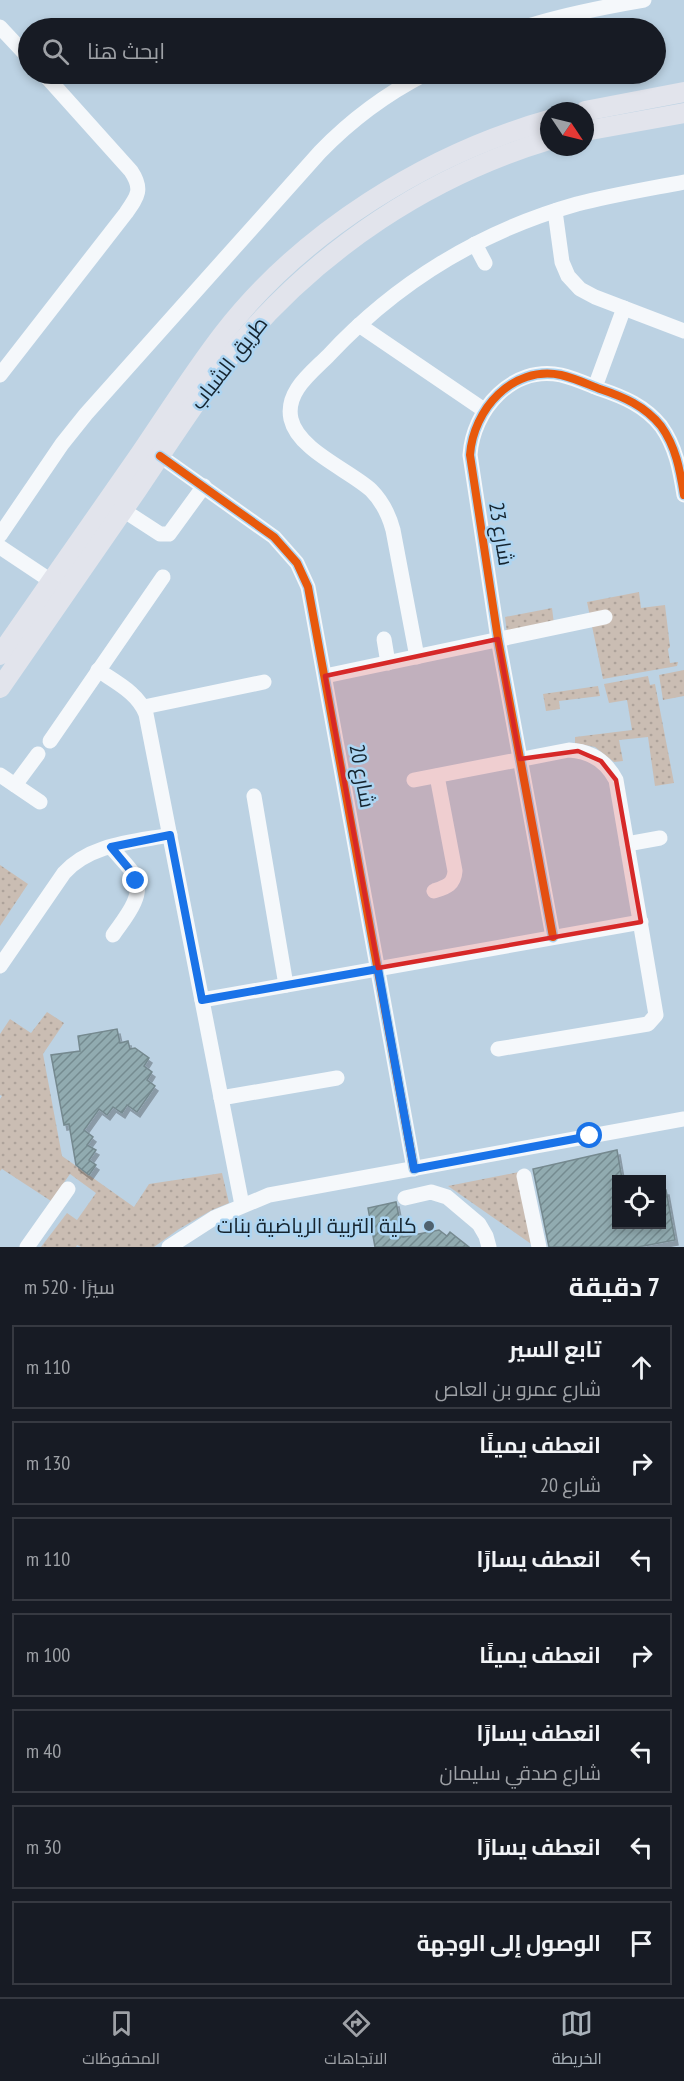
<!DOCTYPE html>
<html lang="ar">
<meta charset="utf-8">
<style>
:root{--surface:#171b24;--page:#20242c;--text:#f1f3f6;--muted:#9ea1a6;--line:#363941;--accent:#a8b1b9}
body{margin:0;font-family:"PT Sans Narrow",Cairo,sans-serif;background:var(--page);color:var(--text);direction:rtl}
.controls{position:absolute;right:18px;bottom:18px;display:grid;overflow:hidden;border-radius:0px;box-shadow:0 3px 9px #0003}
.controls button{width:54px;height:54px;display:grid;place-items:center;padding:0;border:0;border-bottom:2px solid var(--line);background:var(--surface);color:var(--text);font:30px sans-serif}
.compass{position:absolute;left:540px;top:102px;width:54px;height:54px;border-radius:50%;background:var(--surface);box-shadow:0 3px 9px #0003;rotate:125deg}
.stop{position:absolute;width:18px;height:18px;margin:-14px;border:4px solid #1a73e8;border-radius:50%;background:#fff}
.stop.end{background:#1a73e8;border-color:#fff;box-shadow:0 2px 6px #0008}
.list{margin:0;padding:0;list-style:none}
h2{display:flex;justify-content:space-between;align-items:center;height:78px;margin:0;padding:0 24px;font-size:26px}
h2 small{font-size:20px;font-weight:400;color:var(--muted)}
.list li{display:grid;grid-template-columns:39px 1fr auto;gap:18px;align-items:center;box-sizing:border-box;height:84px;margin:0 12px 12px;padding:0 12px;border:2px solid var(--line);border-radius:0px}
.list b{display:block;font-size:22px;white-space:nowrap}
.list p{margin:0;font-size:20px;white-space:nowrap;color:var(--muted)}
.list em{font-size:20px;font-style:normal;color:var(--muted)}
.icon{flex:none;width:33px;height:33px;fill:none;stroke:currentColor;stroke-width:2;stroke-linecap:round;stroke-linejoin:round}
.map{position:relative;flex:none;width:684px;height:1247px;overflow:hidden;direction:ltr}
.search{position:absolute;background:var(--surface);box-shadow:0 3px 9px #0003;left:18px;right:18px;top:18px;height:66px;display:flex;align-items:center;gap:15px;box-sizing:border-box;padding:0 21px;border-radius:33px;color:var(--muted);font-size:22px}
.sheet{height:750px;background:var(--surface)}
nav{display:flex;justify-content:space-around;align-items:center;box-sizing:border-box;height:84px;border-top:2px solid var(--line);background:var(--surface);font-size:16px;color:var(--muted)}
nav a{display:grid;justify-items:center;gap:3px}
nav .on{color:var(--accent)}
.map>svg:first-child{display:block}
.park{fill:url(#park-dots)}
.building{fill:url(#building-hatch);stroke:#75898f;stroke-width:1.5;filter:url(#shadow)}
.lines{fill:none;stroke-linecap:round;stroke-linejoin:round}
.minor{stroke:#f5f8fb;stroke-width:15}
.major{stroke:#e2e4ec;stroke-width:20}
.cycleway-casing{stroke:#add5f2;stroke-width:11}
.cycleway{stroke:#e8590c;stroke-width:8}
.route{stroke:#1a73e8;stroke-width:8}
.marked{fill:#d62828;fill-opacity:0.2;stroke:#d62828;stroke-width:4.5;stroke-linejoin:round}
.poi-dot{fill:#4f616e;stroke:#add5f2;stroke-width:2}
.labels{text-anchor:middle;stroke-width:5;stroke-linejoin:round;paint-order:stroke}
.street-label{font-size:21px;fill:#15242f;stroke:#add5f2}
.poi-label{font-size:21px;fill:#15242f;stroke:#add5f2;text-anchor:end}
</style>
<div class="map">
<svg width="684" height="1247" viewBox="0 0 684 1247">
<defs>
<pattern id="park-dots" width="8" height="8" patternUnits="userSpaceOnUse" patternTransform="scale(1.5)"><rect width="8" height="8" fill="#cabdb3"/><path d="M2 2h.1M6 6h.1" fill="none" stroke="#ada29a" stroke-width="1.8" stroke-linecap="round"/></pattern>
<pattern id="building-hatch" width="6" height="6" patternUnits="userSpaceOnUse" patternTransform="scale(1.5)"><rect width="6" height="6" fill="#91abb0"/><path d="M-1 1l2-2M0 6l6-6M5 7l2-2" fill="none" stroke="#758b90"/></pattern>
<filter id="shadow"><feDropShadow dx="3" dy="5" stdDeviation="0" flood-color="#0004"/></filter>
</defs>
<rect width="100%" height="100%" fill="#bcd2e3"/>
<g class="park">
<path d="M639,592L641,608L665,605L670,647L668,649L670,663L678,662L677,666L603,679L587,602Z"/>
<path d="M552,608L554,624L507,633L505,617Z"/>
<path d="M684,670V696L663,700L659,675Z"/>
<path d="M648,676L650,685L655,684L674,783L655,786L648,737L619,740L623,761L614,762L595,747L575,743V737L632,730L627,700L609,703L604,684Z"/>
<path d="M598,686L600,696L559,701L560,709L546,711L543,694Z"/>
<path d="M0,865L28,884L0,926Z"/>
<path d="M47,1012L64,1023L43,1054L62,1156L134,1207L149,1184L222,1173L229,1203L212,1210L179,1229L154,1247H81L77,1245L76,1247H41L67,1213L77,1220L96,1193L70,1174L51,1201L2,1169L0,1171V1099L2,1096L0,1095V1034L10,1019L31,1033Z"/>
<path d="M519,1172L534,1246L448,1186Z"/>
</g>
<g class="building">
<path d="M117,1029L120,1043L128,1041L130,1049L135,1048L149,1058L144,1066L152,1072L147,1080L155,1086L137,1112L127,1105L122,1113L113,1107L107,1115L99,1109L84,1130L93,1137L87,1145L96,1150L89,1160L96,1165L89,1175L76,1165L69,1124L64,1125L51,1055L80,1051L78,1036Z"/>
<path d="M617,1150L622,1179H616V1224H662V1190H666L675,1240L638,1247H549L533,1169Z"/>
<path d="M396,1202L403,1237L439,1230L447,1236L450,1232L469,1247H375L368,1208Z"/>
</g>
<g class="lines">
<g class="minor">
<path d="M0,27L28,57"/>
<path d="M522,28C562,15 603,7 644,0"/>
<path d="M555,211L562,262L568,276L580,289L595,297L684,331"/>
<path d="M475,244L485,263"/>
<path d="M359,325L484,410"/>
<path d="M0,375L126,213C138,196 143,189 131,171L44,74"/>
<path d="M595,387L624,308"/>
<path d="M160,456L274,537L297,563L308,587L414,1169"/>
<path d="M123,510L160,534H169L204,486"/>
<path d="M0,535L62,444L86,414L320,152C350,121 386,94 425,74"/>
<path d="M0,547L51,581"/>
<path d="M384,639L388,663"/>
<path d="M417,657L393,530C389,515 382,501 371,490C349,470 298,450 291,419C285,392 311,373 328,356C396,283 481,231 577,204C612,195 648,189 684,182"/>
<path d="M98,670C117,683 138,693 146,714L242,1205"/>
<path d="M325,676L605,617"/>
<path d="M144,707L264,682"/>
<path d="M50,741L163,577"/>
<path d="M0,775L40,802"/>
<path d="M414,780L569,750C590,751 606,761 616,780L656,1015L648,1024L498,1049"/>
<path d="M15,785L38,754"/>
<path d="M254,796L286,985"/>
<path d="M627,844L660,838"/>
<path d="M111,847C118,856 129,866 135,876C145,896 124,919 113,935"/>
<path d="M434,891C446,887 454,885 455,871L437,776"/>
<path d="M553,937L498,639L470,455C473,410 512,365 561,375C574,378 587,384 600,389C624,397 645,406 661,426C676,447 680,470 684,495"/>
<path d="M0,966L64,873C90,844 133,842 170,835"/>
<path d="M202,1000L641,922"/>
<path d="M221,1098L337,1078"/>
<path d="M524,1176L539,1247"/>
<path d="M405,1198L431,1192L447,1197L479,1224L486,1236L489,1247"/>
<path d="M27,1247L68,1189"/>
<path d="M169,1247L214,1218L269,1195L684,1119"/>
</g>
<g class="major">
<path d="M585,111L684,92"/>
<path d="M585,131L684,113"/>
<path d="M0,655C46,589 92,523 138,457C166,416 193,373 223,334C301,233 427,154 549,120"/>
<path d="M0,688C46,622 91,556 137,490C170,441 202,391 239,345C320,249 429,176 549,140"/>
</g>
<g class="cycleway-casing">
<g id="cycleway">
<path d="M160,456L274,537L297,563L308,587L414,1169"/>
<path d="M553,937L498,639L470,455C473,410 512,365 561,375C574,378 587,384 600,389C624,397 645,406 661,426C676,447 680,470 684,495"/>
</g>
</g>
<use href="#cycleway" class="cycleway"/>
</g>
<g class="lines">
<path class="route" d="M136,881L135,876L111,847L170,835L202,1000L378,969L414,1169L590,1136"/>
</g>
<path class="marked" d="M498,639L520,759L578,751L601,761L616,780L641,922L378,968L325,676Z"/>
<circle class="poi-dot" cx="429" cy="1226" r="6"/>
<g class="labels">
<g class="street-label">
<text transform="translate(229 363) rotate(-52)" y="7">طريق الشباب</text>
<text transform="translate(501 534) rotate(81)" y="7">شارع 23</text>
<text transform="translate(362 776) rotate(80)" y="7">شارع 20</text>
</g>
<g class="poi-label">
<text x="417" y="1233">كلية التربية الرياضية بنات</text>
</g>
</g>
</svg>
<div class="controls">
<button><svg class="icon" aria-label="locate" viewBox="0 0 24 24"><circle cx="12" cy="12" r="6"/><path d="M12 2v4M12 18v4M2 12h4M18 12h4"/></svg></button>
</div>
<svg class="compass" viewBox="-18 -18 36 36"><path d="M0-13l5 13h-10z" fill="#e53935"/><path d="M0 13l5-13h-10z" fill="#9ea1a6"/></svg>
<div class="stop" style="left:590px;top:1136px"></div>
<div class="stop end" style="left:136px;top:881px"></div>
<div class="search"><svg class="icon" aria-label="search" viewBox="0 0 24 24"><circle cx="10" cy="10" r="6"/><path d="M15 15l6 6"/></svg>ابحث هنا</div>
</div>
<section class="sheet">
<h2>7 دقيقة<small>سيرًا · 520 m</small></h2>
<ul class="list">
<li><svg class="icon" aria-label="ahead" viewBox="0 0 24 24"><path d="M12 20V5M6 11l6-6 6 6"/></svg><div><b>تابع السير</b><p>شارع عمرو بن العاص</p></div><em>110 m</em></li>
<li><svg class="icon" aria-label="right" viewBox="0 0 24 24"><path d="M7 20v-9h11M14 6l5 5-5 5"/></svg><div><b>انعطف يمينًا</b><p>شارع 20</p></div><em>130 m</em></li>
<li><svg class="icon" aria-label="left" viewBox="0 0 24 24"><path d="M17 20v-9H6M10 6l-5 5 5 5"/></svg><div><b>انعطف يسارًا</b></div><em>110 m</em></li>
<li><svg class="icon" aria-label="right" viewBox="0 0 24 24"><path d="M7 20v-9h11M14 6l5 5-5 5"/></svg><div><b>انعطف يمينًا</b></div><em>100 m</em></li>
<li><svg class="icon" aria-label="left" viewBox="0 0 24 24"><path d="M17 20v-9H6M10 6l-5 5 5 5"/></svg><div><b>انعطف يسارًا</b><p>شارع صدقي سليمان</p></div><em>40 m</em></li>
<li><svg class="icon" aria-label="left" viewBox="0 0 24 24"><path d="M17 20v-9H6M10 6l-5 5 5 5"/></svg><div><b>انعطف يسارًا</b></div><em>30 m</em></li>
<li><svg class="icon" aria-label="arrive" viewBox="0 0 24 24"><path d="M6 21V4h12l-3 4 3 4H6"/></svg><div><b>الوصول إلى الوجهة</b></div></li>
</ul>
</section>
<nav>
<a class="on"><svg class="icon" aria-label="map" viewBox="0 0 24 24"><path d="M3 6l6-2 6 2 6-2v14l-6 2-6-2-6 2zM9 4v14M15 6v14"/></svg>الخريطة</a>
<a><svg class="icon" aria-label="directions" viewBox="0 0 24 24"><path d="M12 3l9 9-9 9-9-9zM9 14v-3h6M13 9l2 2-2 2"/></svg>الاتجاهات</a>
<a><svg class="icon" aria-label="saved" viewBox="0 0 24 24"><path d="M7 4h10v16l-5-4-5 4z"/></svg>المحفوظات</a>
</nav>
